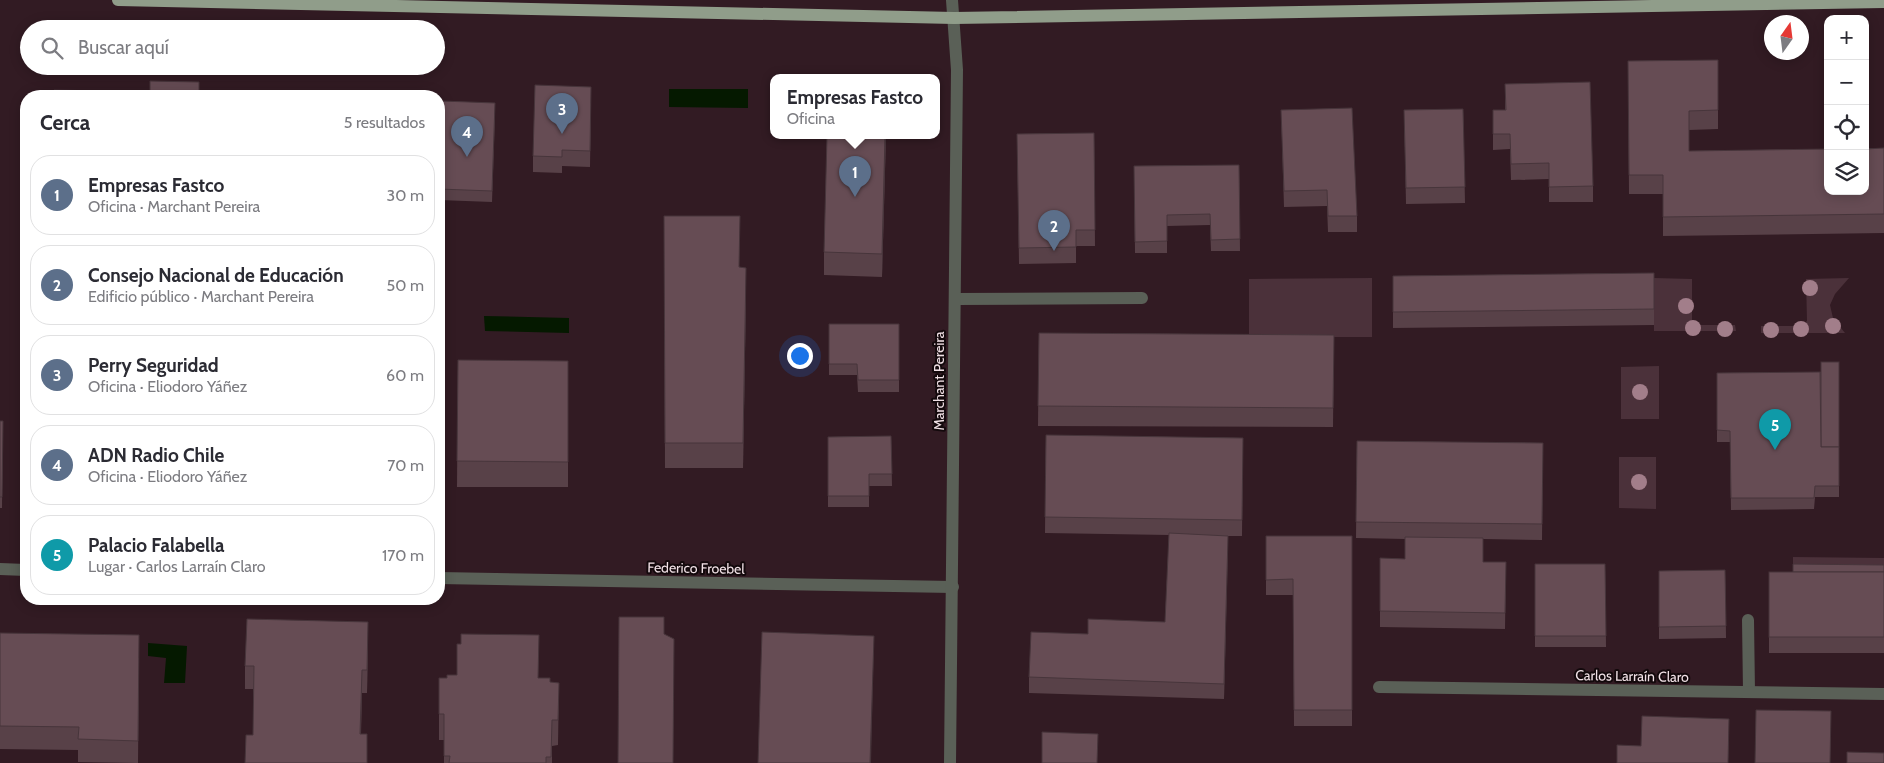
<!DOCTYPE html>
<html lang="es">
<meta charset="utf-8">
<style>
:root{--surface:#fff;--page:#f7f7f7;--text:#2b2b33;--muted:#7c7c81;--line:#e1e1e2;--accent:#db2777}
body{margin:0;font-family:Cabin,sans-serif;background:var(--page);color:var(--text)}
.controls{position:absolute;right:15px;top:15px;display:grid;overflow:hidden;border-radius:10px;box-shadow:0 2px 12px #0003}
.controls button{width:45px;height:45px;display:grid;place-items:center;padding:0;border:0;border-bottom:1px solid var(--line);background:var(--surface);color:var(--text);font:25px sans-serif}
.compass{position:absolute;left:1764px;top:15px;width:45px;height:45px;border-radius:50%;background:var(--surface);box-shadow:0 2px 12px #0003;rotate:14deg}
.you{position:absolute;left:799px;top:355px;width:18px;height:18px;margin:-12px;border:4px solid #fff;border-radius:50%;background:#1a73e8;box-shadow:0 0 0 8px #1a73e833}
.badge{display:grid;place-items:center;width:32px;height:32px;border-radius:50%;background:var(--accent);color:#fff;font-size:16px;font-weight:700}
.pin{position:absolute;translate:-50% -41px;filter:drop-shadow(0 1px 2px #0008)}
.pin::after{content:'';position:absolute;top:26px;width:18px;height:15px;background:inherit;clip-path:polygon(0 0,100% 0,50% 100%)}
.popup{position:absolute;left:770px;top:74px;width:170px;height:65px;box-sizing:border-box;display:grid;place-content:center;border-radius:10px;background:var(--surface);filter:drop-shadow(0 1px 4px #0005);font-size:16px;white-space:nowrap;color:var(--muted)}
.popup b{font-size:19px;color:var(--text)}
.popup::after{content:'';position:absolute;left:50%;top:100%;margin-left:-10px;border:10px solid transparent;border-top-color:var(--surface)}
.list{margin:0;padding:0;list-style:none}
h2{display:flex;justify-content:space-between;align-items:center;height:65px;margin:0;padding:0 20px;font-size:21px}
h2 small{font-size:16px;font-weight:400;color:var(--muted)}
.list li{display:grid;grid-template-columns:32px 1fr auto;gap:15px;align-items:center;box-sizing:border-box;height:80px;margin:0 10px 10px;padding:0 10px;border:1px solid var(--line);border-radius:20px}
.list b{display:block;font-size:19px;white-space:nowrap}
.list p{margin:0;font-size:16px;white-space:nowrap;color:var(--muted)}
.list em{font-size:16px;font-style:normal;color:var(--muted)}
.icon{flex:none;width:28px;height:28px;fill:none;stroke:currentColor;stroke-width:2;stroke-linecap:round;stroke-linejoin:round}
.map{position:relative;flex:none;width:1884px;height:763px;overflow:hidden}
.search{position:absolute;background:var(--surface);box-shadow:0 2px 12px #0003;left:20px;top:20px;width:425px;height:55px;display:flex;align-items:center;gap:12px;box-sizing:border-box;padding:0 18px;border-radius:28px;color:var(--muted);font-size:19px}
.panel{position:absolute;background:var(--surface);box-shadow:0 2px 12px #0003;left:20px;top:90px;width:425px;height:515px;border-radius:20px}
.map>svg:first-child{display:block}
.grass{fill:#4b313a}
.water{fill:#051900}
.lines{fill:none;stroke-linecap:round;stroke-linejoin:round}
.minor{stroke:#5a6057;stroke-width:12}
.major{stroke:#909d8a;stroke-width:12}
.tree{fill:#a27e8a}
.wall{fill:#584148}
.shaded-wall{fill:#47353b}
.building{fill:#664c54;stroke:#47353b}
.labels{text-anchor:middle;stroke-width:4;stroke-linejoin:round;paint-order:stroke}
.street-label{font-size:14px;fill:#f1e1e6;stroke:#13090c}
</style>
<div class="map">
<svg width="1884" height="763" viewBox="0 0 1884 763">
<rect width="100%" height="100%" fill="#321b23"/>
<g class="grass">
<path d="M1372,278V337H1249V279Z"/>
<path d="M1654,278L1692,279V320L1699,325H1735L1736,331H1654Z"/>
<path d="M1849,278L1835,294L1830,305L1833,318L1845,333H1761V326H1801L1807,321L1806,279Z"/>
<path d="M1659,366V419H1621V367Z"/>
<path d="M1619,457H1656V509L1619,508Z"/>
<path d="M1793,557L1884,558V568L1793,567Z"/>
</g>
<g class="water">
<path d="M669,89H748V108L669,107Z"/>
<path d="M484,316L569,318V333L485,331Z"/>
<path d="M148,643L187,646L185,683H164L166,658L148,656Z"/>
</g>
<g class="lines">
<g class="minor">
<path d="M955,299L1142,298"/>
<path d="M0,569L26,570"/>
<path d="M439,578L953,587"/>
<path d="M1748,620L1749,692"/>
<path d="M1379,687L1884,694"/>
<path d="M950,763L957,70L952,0"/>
</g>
<path class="major" d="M118,0L954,18L1884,2"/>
</g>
<g class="tree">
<circle cx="1810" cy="288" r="8"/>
<circle cx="1686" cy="306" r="8"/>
<circle cx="1833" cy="326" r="8"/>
<circle cx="1693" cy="328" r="8"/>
<circle cx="1725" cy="329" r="8"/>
<circle cx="1801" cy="329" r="8"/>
<circle cx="1771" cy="330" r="8"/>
<circle cx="1640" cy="392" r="8"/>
<circle cx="1639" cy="482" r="8"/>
</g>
<g class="wall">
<path d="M1718,60V129L1689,130V151L1884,148V233L1663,236V194H1629L1628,61Z"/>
<path d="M1505,84L1593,186V202H1549V179L1511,180L1510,149L1493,150V110H1505Z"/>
<path d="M591,103L590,167L562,166V173L533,172V156Z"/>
<path d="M1463,109L1465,203L1406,204L1404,110Z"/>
<path d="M1281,110L1357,216V232H1328L1327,206L1284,207Z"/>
<path d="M495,114L492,202L439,200V189Z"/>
<path d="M1094,133L1095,246H1076V263L1019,264L1017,134Z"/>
<path d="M886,136L882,277L824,275V252Z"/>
<path d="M1239,165L1240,251H1211L1210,225L1167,226V253H1135L1134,166Z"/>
<path d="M664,216L740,267L746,294L743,468H665Z"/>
<path d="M1654,273V325L1393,328V276Z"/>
<path d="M829,324H899V392H858L857,375H829Z"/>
<path d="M1039,333L1334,335L1333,427L1038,426Z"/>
<path d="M458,360L568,361V487H457Z"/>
<path d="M1839,362V497H1815L1814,509L1731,510L1730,442H1717V373L1820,372Z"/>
<path d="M26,412V480H25Z"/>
<path d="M0,421H3L2,508H0Z"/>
<path d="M1046,435L1243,438L1242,536H1228L1224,699L1029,693V677L1088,634L1165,622L1169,535L1045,533Z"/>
<path d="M891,436L892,486H869V507H828V437Z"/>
<path d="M1357,441L1543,443L1542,540L1483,539V562H1506L1505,629L1380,627V558L1405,559V539L1356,538Z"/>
<path d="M1266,536H1352V726H1294L1293,595H1266Z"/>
<path d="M1535,564H1605L1606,647H1535Z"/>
<path d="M1884,565V653H1769V572H1793Z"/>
<path d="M1725,570L1726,638L1659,639V571Z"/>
<path d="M0,633L139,658L138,763L78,762V750L0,749Z"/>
<path d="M368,645L367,693H362L361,734H367V763H245L253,735V689H245V666Z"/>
<path d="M439,678H539L550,682L559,683L558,745L552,746V763H444V740H439Z"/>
</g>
<g class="shaded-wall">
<path d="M885,136H886L882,277V254Z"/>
<path d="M746,268V294L743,468V443Z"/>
<path d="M1228,536V551L1224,699V684Z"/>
<path d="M368,622V645L367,693V670Z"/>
<path d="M874,636L871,763H870Z"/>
<path d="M362,670V693L360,757V734Z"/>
</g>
<g class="building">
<path d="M1718,60V110L1689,111V151L1828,149V191H1865V149L1884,148V214L1663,217V175H1629L1628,61Z"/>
<path d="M150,81L199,82V96H150Z"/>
<path d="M1590,82L1593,186L1549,187V163L1511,164L1510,134H1493V110H1506L1505,84Z"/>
<path d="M535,85L591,87L590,151L562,150V157L533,156Z"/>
<path d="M54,90L102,91V96H54Z"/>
<path d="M357,92L410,93V96H356Z"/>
<path d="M442,101L495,103L492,191L439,189Z"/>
<path d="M1352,108L1357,216H1328L1327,190L1284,191L1281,110Z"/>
<path d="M1463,109L1465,187L1406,188L1404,110Z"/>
<path d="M1094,133L1095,230H1076V247L1019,248L1017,134Z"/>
<path d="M827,136H885L882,254L824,252Z"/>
<path d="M1239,165L1240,239L1211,240L1210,214L1167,215V241L1135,242L1134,166Z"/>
<path d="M664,216H740L739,267L746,268L743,443H665Z"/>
<path d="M1654,273V309L1393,312V276Z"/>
<path d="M829,324H899V380H858L857,364H829Z"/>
<path d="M1039,333L1334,335L1333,408L1038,406Z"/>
<path d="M458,360L568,361V462L457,461Z"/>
<rect x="1821" y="362" width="18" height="85"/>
<path d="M1820,372L1821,447H1839V486H1815L1814,498H1731L1730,431L1717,430V373Z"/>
<path d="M26,412V469H25Z"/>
<path d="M0,421H3L2,497H0Z"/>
<path d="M1046,435L1243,438L1242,520L1045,517Z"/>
<path d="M891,436L892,474H869V496H828V437Z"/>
<path d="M1357,441L1543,443L1542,524L1356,522Z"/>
<path d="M1169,533L1228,536L1224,684L1029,677L1031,632L1088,634V619L1165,622Z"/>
<path d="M1266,536H1352V710H1294L1293,579L1266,580Z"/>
<path d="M1405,537L1483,538V562H1506L1505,613L1380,611V558L1405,559Z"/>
<path d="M1535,564H1605L1606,636H1535Z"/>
<path d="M1793,564L1884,565V572H1793Z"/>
<path d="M1725,570L1726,626L1659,627V571Z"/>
<rect x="1769" y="572" width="115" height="65"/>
<path d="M619,617H664V634L674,639L673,763H618Z"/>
<path d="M247,619L368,622L367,670H362L360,734H367V763H245L246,735H253L254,666H245Z"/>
<path d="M762,632L874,636L870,763H758Z"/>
<path d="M0,633L139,635L138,741L78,739L79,727L0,726Z"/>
<path d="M461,634L539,635L538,678H550V682L559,683L558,720H552L551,757H546V763H449L450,756H444V714H439V678H447V675H457V644H461Z"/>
<path d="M1756,710L1831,711L1830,763H1755Z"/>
<path d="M1642,716L1729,719L1728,763H1617V745L1641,746Z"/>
<path d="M1042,732L1098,734L1097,763H1042Z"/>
<path d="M1847,752L1884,753V763H1847Z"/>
</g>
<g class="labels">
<g class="street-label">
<text transform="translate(939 381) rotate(-90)" y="5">Marchant Pereira</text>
<text transform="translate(696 568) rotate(1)" y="5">Federico Froebel</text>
<text transform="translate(1632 676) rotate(1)" y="5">Carlos Larraín Claro</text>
</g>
</g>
</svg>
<div class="controls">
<button>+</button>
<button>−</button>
<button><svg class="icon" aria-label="locate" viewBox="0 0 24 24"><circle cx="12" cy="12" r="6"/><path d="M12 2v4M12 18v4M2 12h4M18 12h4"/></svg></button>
<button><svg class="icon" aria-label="layers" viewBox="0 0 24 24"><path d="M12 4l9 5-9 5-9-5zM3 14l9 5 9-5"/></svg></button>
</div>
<svg class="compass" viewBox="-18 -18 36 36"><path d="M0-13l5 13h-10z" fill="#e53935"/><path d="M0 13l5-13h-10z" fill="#7c7c81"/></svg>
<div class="you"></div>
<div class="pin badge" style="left:855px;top:197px;background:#5c6f8a">1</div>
<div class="popup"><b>Empresas Fastco</b>Oficina</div>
<div class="pin badge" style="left:1054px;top:251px;background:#5c6f8a">2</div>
<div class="pin badge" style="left:562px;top:134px;background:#5c6f8a">3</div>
<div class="pin badge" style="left:467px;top:157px;background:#5c6f8a">4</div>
<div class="pin badge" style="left:1775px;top:450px;background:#0f9aa8">5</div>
<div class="search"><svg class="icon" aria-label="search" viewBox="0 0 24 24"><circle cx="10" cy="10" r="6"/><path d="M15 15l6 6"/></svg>Buscar aquí</div>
<section class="panel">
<h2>Cerca<small>5 resultados</small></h2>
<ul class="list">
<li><span class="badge" style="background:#5c6f8a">1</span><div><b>Empresas Fastco</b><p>Oficina · Marchant Pereira</p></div><em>30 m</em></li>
<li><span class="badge" style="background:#5c6f8a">2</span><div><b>Consejo Nacional de Educación</b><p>Edificio público · Marchant Pereira</p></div><em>50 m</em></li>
<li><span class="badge" style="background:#5c6f8a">3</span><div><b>Perry Seguridad</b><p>Oficina · Eliodoro Yáñez</p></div><em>60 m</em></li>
<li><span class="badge" style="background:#5c6f8a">4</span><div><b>ADN Radio Chile</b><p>Oficina · Eliodoro Yáñez</p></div><em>70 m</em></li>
<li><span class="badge" style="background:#0f9aa8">5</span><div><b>Palacio Falabella</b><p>Lugar · Carlos Larraín Claro</p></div><em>170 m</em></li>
</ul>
</section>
</div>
